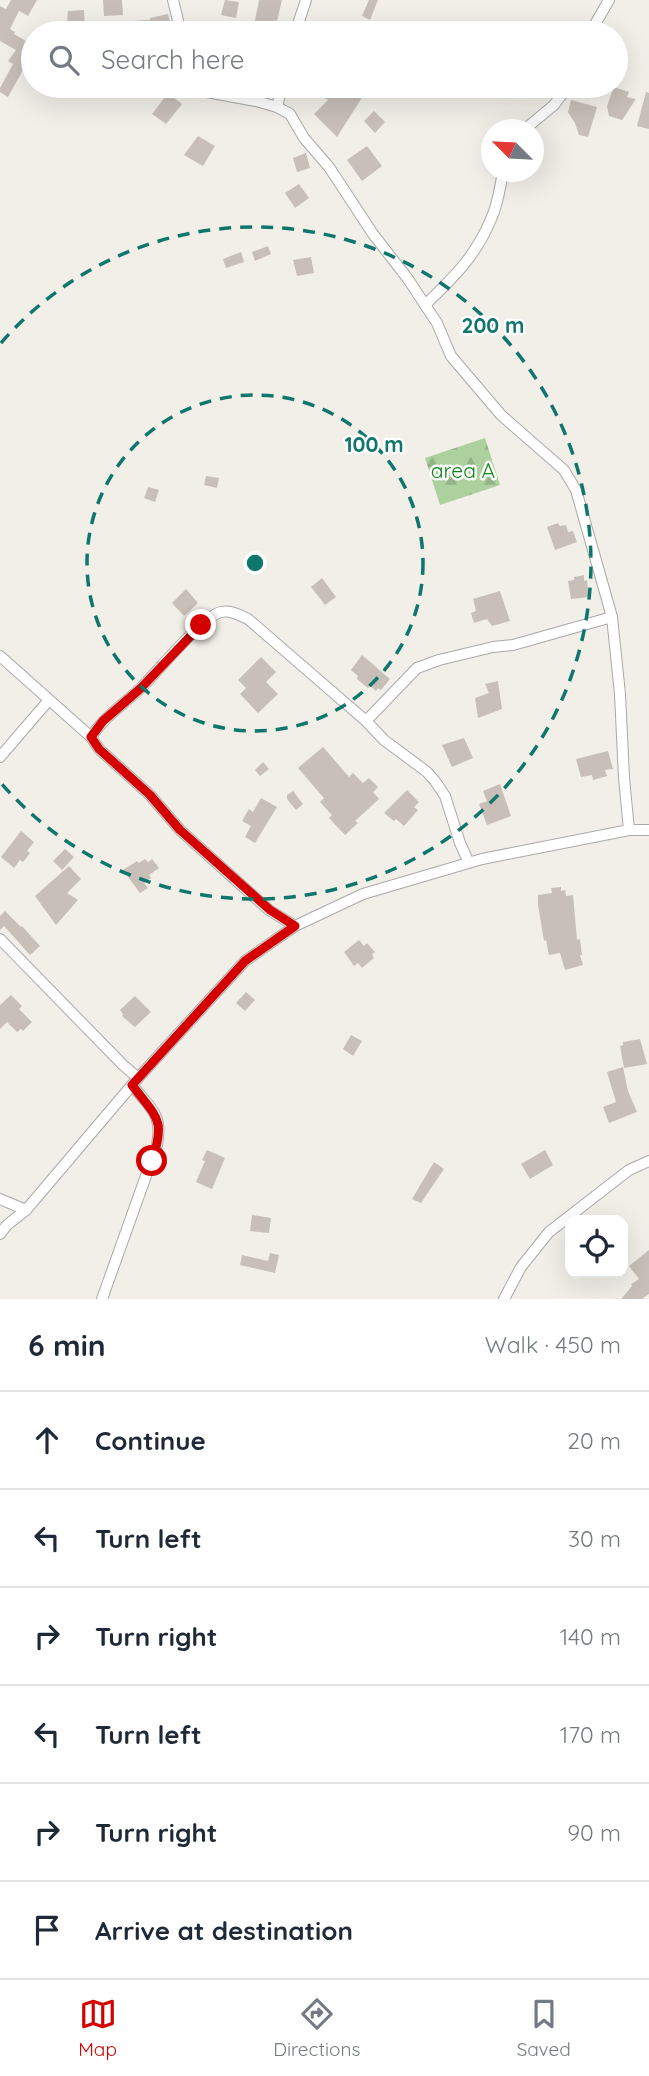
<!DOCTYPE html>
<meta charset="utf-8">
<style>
:root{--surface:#fff;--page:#f6f6f7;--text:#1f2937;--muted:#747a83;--line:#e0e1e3;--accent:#d40000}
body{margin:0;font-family:Quicksand,sans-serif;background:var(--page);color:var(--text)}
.controls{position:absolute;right:21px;bottom:21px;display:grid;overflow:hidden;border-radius:14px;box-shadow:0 7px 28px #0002}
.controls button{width:63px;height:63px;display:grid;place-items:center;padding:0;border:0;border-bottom:2px solid var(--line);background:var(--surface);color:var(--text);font:35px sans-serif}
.compass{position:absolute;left:481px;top:119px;width:63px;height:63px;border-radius:50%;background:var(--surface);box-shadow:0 7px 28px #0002;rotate:294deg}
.stop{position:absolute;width:21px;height:21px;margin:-16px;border:5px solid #d40000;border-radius:50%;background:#fff}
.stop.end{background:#d40000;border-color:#fff;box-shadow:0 2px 7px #0008}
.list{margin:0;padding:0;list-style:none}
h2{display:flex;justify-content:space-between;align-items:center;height:91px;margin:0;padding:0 28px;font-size:30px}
h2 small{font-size:23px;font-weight:400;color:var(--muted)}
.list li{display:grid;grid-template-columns:46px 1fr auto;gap:21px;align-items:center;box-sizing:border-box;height:98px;padding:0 28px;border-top:2px solid var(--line)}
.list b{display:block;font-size:26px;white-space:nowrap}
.list em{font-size:23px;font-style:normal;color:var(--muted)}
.icon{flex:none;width:38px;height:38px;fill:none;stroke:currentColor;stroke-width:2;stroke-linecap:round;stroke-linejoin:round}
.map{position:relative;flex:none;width:649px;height:1299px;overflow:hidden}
.search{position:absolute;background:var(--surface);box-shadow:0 7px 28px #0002;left:21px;right:21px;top:21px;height:77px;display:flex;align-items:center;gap:18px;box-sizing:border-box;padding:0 24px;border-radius:38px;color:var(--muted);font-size:26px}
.sheet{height:679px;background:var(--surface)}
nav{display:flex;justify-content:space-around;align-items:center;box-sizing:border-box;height:98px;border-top:2px solid var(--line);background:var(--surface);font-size:19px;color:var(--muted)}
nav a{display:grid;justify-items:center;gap:4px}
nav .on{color:var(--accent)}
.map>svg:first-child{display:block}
.forest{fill:url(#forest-firs)}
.building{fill:#c7bfb8}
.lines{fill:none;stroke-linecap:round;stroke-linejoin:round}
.street-casing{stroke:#a9a9a9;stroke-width:12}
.street{stroke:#fff;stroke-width:10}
.route{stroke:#d40000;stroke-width:9}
.ring{fill:none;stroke:#0f766e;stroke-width:3.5;stroke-dasharray:12 9}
.labels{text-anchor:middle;stroke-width:5;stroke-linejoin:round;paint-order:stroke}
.park-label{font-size:21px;fill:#0c8416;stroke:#fff}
.centre{fill:#0f766e;stroke:#fff;stroke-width:3.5}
.ring-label{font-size:21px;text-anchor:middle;font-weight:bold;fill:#0f766e;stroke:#fff;stroke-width:5;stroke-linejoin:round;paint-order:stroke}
</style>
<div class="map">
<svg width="649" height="1299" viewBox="0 0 649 1299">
<defs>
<pattern id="forest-firs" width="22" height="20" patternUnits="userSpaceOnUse" patternTransform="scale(1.75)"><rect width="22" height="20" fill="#add19e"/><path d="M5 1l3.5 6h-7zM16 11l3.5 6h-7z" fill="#95b388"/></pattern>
</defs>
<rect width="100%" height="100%" fill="#f2efe9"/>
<path class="forest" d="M485,438L500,485L440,505L425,458Z"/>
<g class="building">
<path d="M11,0H37L28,16L19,11L10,29L15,32L14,34L33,45V61L27,72L23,70L8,97L0,92V88L13,64L8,61L16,50L0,41V6L6,9Z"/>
<path d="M103,0H122L123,15L104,16Z"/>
<path d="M225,0L239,2L236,18L221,15Z"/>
<path d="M259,0H282L277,21L274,20L273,29L254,25Z"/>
<path d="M369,0H378L370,20L362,16Z"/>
<path d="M84,10L85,33H66L68,11Z"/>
<path d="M168,14L173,33H130V21L150,20V18Z"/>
<path d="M119,86H154L149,98Z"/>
<path d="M344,86H354L352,89L363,96L337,137L314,114L328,100L312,89Z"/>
<path d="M508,86H538L534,96Z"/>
<path d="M614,87L629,92L627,97L636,99L622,120L609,116L607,106Z"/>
<path d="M646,92L649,93V129L637,126Z"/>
<path d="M168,93L182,104L166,124L152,114Z"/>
<path d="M571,100L597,107L588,137L579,135L575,123L568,112Z"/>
<path d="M374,111L385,122L375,133L364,121Z"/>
<path d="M198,136L215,146L203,166L184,155Z"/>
<path d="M367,146L382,166L362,181L347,160Z"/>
<path d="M306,153L310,168L297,172L293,158Z"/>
<path d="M299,184L309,198L295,208L285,193Z"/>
<path d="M268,246L271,254L255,261L252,252Z"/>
<path d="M241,252L244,262L226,268L223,259Z"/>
<path d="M311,257L314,273L297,276L293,260Z"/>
<path d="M206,476L219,478L217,488L204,485Z"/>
<path d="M148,487L159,490L155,502L144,498Z"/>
<path d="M558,523L560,526L566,525L568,532L573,531L577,542L555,550L547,527Z"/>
<path d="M584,575V581L587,580L589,597L571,599L568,581L574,580V577Z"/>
<path d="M322,578L336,597L325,605L311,587Z"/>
<path d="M186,589L198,603L184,616L172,603Z"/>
<path d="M500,591L510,621L492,626L487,619L474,623L471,613L476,611L473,599Z"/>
<path d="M362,655L390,679L381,690L378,688L376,691L370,686L368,688L357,679L358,676L351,670Z"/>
<path d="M261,657L276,672L266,682L278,694L258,713L240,694L246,688L238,680Z"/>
<path d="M498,681L502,709L478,718L475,698L489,693L485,684Z"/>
<path d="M464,738L473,758L452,767L442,745Z"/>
<path d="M323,747L349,777L353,773L363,783L369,778L378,787L373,792L379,799L355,821L358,823L345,835L329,818L332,815L320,802L324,798L298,768Z"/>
<path d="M608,751L613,769L605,770L607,776L593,780L592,775L581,777L576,759Z"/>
<path d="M263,762L269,769L260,776L255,770Z"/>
<path d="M500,784L511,816L487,825L479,804L487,801L483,791Z"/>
<path d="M407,790L419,802L414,807L418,810L404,826L396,819L394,821L384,813Z"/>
<path d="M293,791L303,804L296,810L287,799V795Z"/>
<path d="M261,798L277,807L255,843L245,837L251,826L242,821L249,809L253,812Z"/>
<path d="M21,831L34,842L27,851L30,853L23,862L20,860L14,868L1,857Z"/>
<path d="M65,849L74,857L62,870L53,861Z"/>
<path d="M145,859L148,862L152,859L159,868L149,875L151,878L144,883L148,888L140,893L123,870L137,861L139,863Z"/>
<path d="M69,866L81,879L67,893L78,900L56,925L35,896Z"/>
<path d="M561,887V891L565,890L566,896L573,895L577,940L580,939L582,955H580L583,965L565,970L560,953L549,955L546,940L544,941L538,905V895L552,893L551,888Z"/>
<path d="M5,911L21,927L22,926L40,946L30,955L4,926L0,930V916Z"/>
<path d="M359,940L364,946L367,943L375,952L372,954L374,958L362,968L358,963L354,966L344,952Z"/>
<path d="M246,992L255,1000L245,1011L236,1003Z"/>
<path d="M11,995L22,1006L19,1009L32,1022L23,1031L21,1029L17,1032L7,1022L0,1029V1005Z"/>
<path d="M135,996L151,1012L135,1027L122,1016L123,1014L120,1010Z"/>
<path d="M351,1035L362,1041L353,1056L343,1049Z"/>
<path d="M640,1039L647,1064L624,1068L620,1046L623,1045V1042Z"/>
<path d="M623,1067L628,1091L637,1112L609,1123L603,1107L616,1102L607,1072Z"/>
<path d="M207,1150L225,1158L212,1189L196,1182L205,1161L202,1160Z"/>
<path d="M545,1150L553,1165L530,1179L521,1164Z"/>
<path d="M434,1162L444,1169L421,1203L412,1199Z"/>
<path d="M252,1215L271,1218L269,1233L250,1231Z"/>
<path d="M649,1250V1294L642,1299H621L632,1286L631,1284L639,1279L629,1266Z"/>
<path d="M270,1253L279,1255L275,1273L240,1265L242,1255L268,1261Z"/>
</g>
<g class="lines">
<g class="street-casing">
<g id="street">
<path d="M173,0L181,33"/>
<path d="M295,33L306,0"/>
<path d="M590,33L609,0"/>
<path d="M201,86L207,92L256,101L277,107L290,114L304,138L329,167L373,234L408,279L425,305L437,323L451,356L501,415L564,470L576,490L612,617L620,694L624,778L629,830"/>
<path d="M277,107L282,86"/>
<path d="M524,130L554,105L568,86"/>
<path d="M425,305C453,278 476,256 491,219C498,205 500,187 503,172"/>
<path d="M0,656L91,737L99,749L150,795L180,830L269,910L295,926"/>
<path d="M366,721L417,668L439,660L493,647L513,645L612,617"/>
<path d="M91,737C104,717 124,704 142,687C157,672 203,616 221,612C231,610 239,615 248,619L366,721L384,740L427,772L435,781L445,796L460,843L469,863"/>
<path d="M0,757L49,700"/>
<path d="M0,939L123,1065L138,1078"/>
<path d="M0,1199L26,1210"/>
<path d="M0,1234L7,1225L26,1210L138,1078L245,961L295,926L363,894L482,859L629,830H649"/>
<path d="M102,1299L157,1145C163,1113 150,1108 132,1085"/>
<path d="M504,1299L521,1267L549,1232L629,1170L649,1161"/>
</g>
</g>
<use href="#street" class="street"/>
</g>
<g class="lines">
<path class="route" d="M152,1161C166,1119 157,1118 132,1085L245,961L295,926L270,910L180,830L150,795L99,749L91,737L103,721L141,688L201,625"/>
</g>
<g class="ring">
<circle cx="255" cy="563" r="168"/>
<path d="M1 343A336 336 0 1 1 1 783"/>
</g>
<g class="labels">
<g class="park-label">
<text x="463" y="478">area A</text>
</g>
</g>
<circle cx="255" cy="563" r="10" class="centre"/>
<g class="ring-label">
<text x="493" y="333">200 m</text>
<text x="374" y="452">100 m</text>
</g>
</svg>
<div class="controls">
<button><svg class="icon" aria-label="locate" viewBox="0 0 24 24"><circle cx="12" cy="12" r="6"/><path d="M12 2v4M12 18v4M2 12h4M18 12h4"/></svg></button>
</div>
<svg class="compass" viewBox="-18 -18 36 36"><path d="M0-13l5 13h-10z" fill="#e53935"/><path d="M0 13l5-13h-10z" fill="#747a83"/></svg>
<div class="stop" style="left:152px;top:1161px"></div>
<div class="stop end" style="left:201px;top:625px"></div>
<div class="search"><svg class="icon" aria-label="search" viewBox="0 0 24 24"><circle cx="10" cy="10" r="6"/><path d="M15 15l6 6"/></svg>Search here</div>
</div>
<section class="sheet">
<h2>6 min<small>Walk · 450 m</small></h2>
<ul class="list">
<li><svg class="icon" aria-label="ahead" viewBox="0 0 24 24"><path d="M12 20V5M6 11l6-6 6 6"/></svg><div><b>Continue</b></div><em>20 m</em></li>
<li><svg class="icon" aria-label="left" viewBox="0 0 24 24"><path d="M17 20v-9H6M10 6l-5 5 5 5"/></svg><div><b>Turn left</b></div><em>30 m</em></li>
<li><svg class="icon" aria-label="right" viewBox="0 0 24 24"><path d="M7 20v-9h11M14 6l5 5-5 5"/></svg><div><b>Turn right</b></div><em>140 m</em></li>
<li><svg class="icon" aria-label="left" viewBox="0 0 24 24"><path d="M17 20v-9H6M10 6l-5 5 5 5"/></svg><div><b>Turn left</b></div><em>170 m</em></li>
<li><svg class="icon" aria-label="right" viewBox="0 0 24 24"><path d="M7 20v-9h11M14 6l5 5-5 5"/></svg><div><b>Turn right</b></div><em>90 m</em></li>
<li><svg class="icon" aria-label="arrive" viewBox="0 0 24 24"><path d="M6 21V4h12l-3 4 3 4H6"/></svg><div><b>Arrive at destination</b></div></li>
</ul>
</section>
<nav>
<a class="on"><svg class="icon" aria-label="map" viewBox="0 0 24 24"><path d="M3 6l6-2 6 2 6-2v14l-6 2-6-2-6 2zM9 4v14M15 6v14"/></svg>Map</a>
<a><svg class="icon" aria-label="directions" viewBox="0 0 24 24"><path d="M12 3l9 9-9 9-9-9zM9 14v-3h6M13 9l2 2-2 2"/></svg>Directions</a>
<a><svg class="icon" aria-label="saved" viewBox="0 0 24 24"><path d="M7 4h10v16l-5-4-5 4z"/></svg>Saved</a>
</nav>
